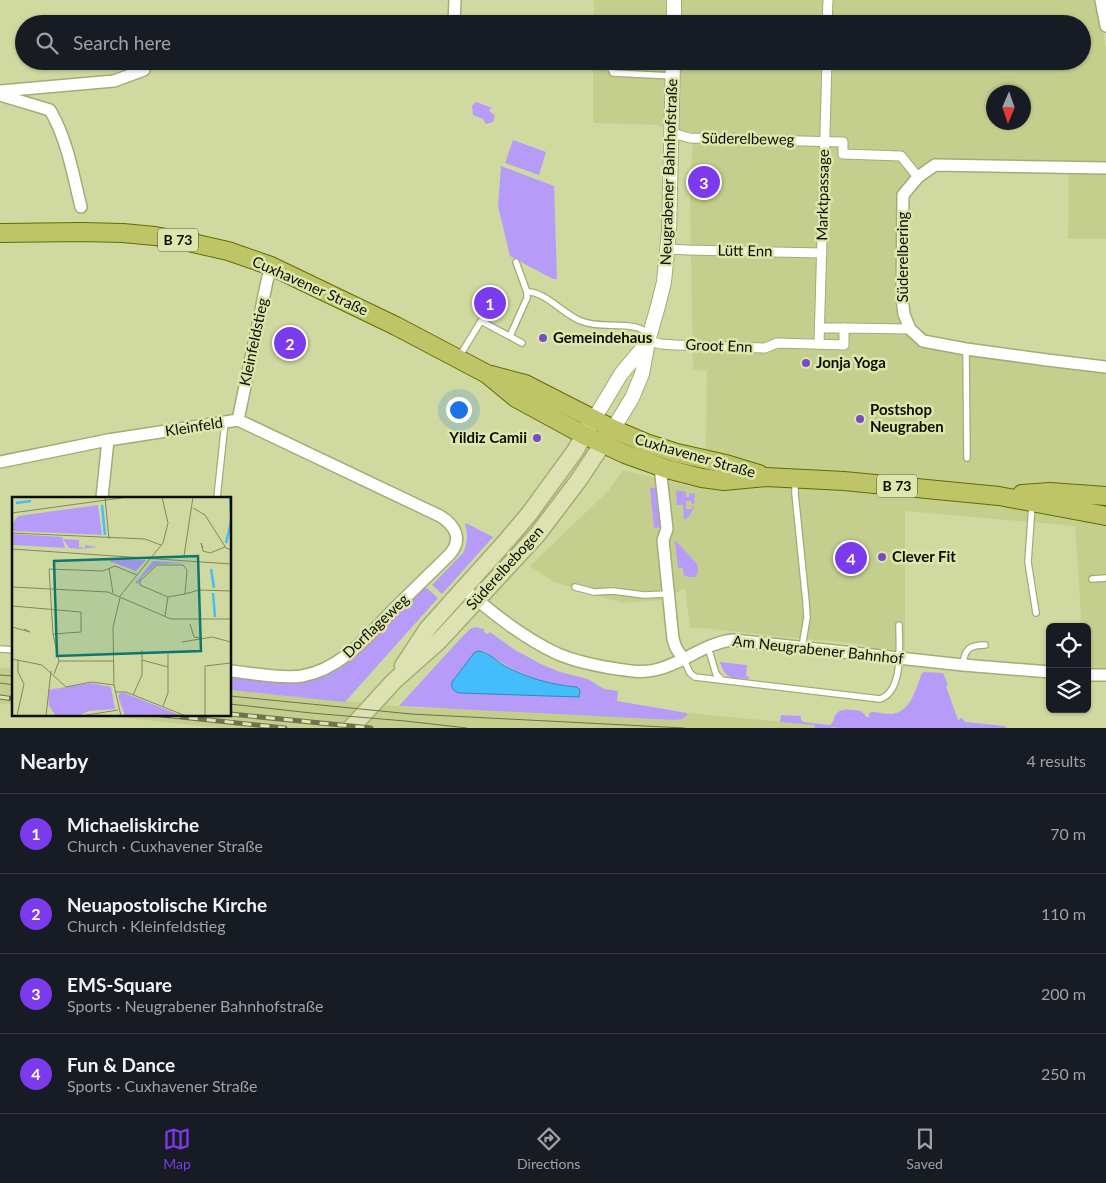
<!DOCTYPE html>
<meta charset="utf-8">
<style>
:root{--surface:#171b24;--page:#20242c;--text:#f1f3f6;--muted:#9ea1a6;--line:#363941;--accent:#7c3aed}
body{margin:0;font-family:Lato,sans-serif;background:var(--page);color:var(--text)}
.controls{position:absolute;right:15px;bottom:15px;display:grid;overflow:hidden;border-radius:8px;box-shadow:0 1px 4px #0004}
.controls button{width:45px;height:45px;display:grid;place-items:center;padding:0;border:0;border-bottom:1px solid var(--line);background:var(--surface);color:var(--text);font:25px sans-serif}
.compass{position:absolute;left:986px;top:85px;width:45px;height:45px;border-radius:50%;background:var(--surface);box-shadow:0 1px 4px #0004;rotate:182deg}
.you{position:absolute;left:458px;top:409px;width:18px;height:18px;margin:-12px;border:4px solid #fff;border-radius:50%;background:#1a73e8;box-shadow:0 0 0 8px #1a73e833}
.badge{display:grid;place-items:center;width:32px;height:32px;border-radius:50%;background:var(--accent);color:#fff;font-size:16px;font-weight:700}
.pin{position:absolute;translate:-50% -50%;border:2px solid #fff;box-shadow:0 1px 5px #0006}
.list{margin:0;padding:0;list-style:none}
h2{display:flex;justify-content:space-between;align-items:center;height:65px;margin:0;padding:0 20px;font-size:21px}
h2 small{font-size:16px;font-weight:400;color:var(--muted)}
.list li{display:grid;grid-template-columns:32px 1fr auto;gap:15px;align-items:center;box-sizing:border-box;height:80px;padding:0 20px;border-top:1px solid var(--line)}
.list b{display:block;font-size:19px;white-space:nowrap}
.list p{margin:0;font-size:16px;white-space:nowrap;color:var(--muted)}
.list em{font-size:16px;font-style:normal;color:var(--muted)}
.icon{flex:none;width:28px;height:28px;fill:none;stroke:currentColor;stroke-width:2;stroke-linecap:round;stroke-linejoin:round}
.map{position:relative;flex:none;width:1106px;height:728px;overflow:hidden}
.search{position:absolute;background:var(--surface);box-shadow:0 1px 4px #0004;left:15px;right:15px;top:15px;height:55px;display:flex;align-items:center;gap:12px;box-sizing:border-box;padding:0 18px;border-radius:28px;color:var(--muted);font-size:19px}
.sheet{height:385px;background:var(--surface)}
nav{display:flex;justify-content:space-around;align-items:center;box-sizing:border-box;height:70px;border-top:1px solid var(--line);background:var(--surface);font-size:14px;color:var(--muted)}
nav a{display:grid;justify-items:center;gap:2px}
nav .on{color:var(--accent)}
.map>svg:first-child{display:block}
.built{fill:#c4cf8e;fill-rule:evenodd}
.green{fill:#b69bf9;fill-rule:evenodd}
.water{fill:#45bcfb;stroke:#3488b0}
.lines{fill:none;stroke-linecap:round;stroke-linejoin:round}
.service-casing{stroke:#a3ac74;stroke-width:8}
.pedestrian-casing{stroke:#a3ac74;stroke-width:11}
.minor-casing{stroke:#a3ac74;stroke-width:14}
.tertiary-casing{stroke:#a3ac74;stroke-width:16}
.secondary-casing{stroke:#a3ac74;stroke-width:19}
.primary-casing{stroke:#626c00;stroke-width:20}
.service{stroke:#fff;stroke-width:5.5}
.pedestrian{stroke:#fff;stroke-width:9}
.minor{stroke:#fff;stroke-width:11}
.tertiary{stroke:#fff;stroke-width:14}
.secondary{stroke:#dee2b2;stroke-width:16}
.primary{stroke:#bdc566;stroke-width:18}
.tram{stroke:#6d734f;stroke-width:1}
.rail-casing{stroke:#6d734f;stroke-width:5}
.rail{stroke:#dde7ad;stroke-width:3;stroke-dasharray:9;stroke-linecap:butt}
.poi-dot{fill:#774cc5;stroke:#dde7ad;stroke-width:2}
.labels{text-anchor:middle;stroke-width:5;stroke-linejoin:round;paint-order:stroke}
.shield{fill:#dde7ad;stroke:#4b4f34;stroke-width:1}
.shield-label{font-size:14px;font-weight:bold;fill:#0c0e00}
.street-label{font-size:15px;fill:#0c0e00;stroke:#dde7ad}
.poi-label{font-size:15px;font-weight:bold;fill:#0c0e00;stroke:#dde7ad;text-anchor:start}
.inset-river{fill:none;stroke:#45bcfb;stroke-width:2.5}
.inset-road{fill:none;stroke:#828860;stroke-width:1}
.view{fill:#0f766e;fill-opacity:0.15;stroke:#0f766e;stroke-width:2.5}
.inset-edge{fill:none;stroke:#0c0e00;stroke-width:2.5}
</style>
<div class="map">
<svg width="1106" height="728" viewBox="0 0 1106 728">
<rect width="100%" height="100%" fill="#d0daa0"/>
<g class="built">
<path d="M594,0H1098L1106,50V239H1068L1069,166L935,165L903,194V308L923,341L1106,367V675H1087V627H1080L1081,615L1075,526L905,511V652L869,649L863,644L793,638L704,628H690L685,588L665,600L622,603L554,582L530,566L608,491L623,470L695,487L706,444L707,371L693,370L690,200L693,132L655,125L593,123V61H1082V24H594ZM994,92H1024V122H994Z"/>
<path d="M0,667L14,669V705L0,704Z"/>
<path d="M230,690L416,708L687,713L815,725L863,728H219L91,714H230Z"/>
</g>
<g class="green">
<path d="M476,102L492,108L489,110L490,112L495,115L493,122L486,124L483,119L473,115L472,106Z"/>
<path d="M513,140L546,152L539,175L505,163Z"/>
<path d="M501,166L554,186L557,279H553L510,256L498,206Z"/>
<path d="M659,487L663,527L654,528L650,488Z"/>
<path d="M676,490L686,492V497H689V493L695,494L694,504H692L691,501H686V509H692V506L694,507C692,512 689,518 684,520L683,505H677Z"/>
<path d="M466,523L493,537L442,594L432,585L463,553C468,543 468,534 465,524Z"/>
<path d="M676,541L697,564L698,571L696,577H691L684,576L683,568H678L675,542Z"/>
<path d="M423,588L428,589L438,598L345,702L230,690V677L317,678C344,667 361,650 381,629C395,616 409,602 423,588Z"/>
<path d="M475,627L484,629V632L487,634L490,632L515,650L543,665L560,672L588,679L604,689L618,691L617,701L687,713V716L682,719L675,720L399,706L461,638L470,629ZM484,651C514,672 540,684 577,687L579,696L459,693Z"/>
<path d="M720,662L747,665L746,676L749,677V679C733,678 725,680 720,662Z"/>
<path d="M924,672L943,673L948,685L946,686L958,720L962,718L965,722L1004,726L1007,728H840L832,727L831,728H815V725L780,722L781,715L801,716V720L803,722L830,725C835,721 833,718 836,714C842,707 853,710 861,711L867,717H869V714L871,712C878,712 885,714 892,714C911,712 916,688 922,673Z"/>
</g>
<path class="water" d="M478,651C489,652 496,661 505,666C527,678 552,685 577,687L580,690L579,697L459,693C453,691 451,688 452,682L474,653Z"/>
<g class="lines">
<g class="service-casing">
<g id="service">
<path d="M611,61V69L613,73L673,76"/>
<path d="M527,292C545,291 564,315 581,321C598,328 617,323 635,327C640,328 645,331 649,333"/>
<path d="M510,336L527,298V292L516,262"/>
<path d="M966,349L967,458"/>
<path d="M459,357L481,321L522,343"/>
<path d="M795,480V493L806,602L807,617L802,647"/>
<path d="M217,498L225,422"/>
<path d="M1032,505L1028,562L1036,613"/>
<path d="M1092,579L1106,578"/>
<path d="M575,587L594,592L613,591L644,595L668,594"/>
<path d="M708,647L716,674L722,680"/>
<path d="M0,649L14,650"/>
<path d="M684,660L690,673L695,677L880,699C904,691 899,646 899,625"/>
<path d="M963,665C964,649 970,645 985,645"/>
</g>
</g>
<g class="pedestrian-casing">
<g id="pedestrian">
<path d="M827,24L828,0"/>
<path d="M672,133L690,138L843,142V154L901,156L918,177"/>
<path d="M668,249L689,250L822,253"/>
<path d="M820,328H844"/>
<path d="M648,341L661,344L676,345L765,348L777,343L844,345V328L910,329"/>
<path d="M819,344L827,61"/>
</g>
</g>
<g class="minor-casing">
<g id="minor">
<path d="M1101,0L1106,26"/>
<path d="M454,24L455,0"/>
<path d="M0,91L114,81L144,70"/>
<path d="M0,95L50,110C67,139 73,174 81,207"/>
<path d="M1106,168L935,165L918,177L903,195L902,298L904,314L910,329L923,341L966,349L1047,360L1106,367"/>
<path d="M238,420L267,281L271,266"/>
<path d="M0,462L108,440L238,420L440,516C455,525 463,539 450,554C431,573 412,591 393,610C367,637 341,669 302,676C281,679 252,673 230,671"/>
<path d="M660,467L667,529L663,540L673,639L676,648L684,660"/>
<path d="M102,498L108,440"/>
<path d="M464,589C493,613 523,638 558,654C577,662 597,666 617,669C630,671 642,673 655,670C683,664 704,643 733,640L963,665L1050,672"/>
<path d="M1087,675H1106"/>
</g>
</g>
<g class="tertiary-casing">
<g id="tertiary">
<path d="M674,24V0"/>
<path d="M594,419L621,374L646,344"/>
<path d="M613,429L632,398L642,374L648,341L658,306L664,282L669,231L673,61"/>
</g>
</g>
<g class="secondary-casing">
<g id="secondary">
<path d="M403,666L428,628L507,540L529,514L575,451L591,423"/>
<path d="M351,728L394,681L438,642L537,535L578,481L610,433"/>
</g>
</g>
<g class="primary-casing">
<g id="primary">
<path d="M0,233L82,232L123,233L155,236L184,241L228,251L271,266L396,326L487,374L516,398L584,435L625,454L667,469L702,478L724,481L766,477L844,481L999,496L1106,516"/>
<path d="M491,375L525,384L613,429L646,443L677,453L726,464L759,474"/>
<path d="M1022,494L1050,492L1106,496"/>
</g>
</g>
<use href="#service" class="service"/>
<use href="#pedestrian" class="pedestrian"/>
<use href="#minor" class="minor"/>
<use href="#tertiary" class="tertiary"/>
<use href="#secondary" class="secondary"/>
<use href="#primary" class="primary"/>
<g class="tram">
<path d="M0,675L14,676"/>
<path d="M0,683L14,685"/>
<path d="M230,696L411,714L684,728"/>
<path d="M230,704L311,713L405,721L467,728"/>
</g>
<g class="rail-casing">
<g id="rail">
<path d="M0,697L14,699"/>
<path d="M153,714L285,728"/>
<path d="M230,714L371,728"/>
</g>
</g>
<use href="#rail" class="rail"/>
</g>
<g class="poi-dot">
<circle cx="543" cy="338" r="5"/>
<circle cx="806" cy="363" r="5"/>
<circle cx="860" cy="419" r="5"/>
<circle cx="537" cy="438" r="5"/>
<circle cx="882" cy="557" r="5"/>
</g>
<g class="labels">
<g class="shield">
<rect x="158" y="228.5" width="40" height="23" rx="4"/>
<rect x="877" y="474.5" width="40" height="23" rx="4"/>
</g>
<g class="shield-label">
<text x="178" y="245">B 73</text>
<text x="897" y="491">B 73</text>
</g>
<g class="street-label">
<text transform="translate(748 139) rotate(1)" y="5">Süderelbeweg</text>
<text transform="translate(669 172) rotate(-88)" y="5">Neugrabener Bahnhofstraße</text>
<text transform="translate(823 195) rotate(-89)" y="5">Marktpassage</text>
<text transform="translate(745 251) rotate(1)" y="5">Lütt Enn</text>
<text transform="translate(903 257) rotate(-90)" y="5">Süderelbering</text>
<text transform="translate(310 286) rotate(24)" y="5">Cuxhavener Straße</text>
<text transform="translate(254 342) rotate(-78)" y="5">Kleinfeldstieg</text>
<text transform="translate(719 346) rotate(2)" y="5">Groot Enn</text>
<text transform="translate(194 427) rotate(-9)" y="5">Kleinfeld</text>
<text transform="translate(695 456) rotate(16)" y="5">Cuxhavener Straße</text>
<text transform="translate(505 568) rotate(-48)" y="5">Süderelbebogen</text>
<text transform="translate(376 626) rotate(-44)" y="5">Dorflageweg</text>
<text transform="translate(818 650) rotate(6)" y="5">Am Neugrabener Bahnhof</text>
</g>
<g class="poi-label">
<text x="553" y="343">Gemeindehaus</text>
<text x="816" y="368">Jonja Yoga</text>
<text x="870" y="415">Postshop<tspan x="870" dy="17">Neugraben</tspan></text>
<text x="527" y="443" text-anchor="end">Yildiz Camii</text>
<text x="892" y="562">Clever Fit</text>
</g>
</g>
<g transform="translate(12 497)">
<rect width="219" height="219" fill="#d0daa0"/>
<path d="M86,8L90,38L0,34V27L6,19ZM0,37L50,40L53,51L0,48ZM51,42L67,43V50L73,51V48L85,50L69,52L57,51ZM134,63L124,74L97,64L98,63ZM141,64L177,66L145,67L131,79L126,87L123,86ZM78,186L99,190L103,212L77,214L66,219H44L37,209L36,193ZM108,196H113L170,219H113L106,199Z" fill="#b69bf9"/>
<path class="inset-river" d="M218,0L219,16M4,6L19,4M90,8L93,38M214,46L219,25M199,72L202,91M201,96L203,120"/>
<path class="inset-road" d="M93,0L97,42M181,11L193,18L214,51L219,53M0,16L116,0M0,36L133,42L149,48M191,51L189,46L191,54L198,56L213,50M0,52L219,67M172,59L181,0M97,71L101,96M0,90L96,95L159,122H219M173,97L175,73L171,68H145L128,84V88L156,100L173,97L187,93L219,94M108,99L151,46L156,26L150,0M108,101L101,130L102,188L109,219M0,109L69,115V135L41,137M153,119L156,100M178,127L182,140L188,141M0,130L18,135L12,132M170,145L200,140L219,145M0,162L30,168L54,190L79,185L102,188M130,163L156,170M47,164H102M42,177L47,164L41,137L37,72L91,74L103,69L125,78M103,195H114L174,219M121,198L130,178V153M151,209L156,196V157M5,219L12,187L6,175V163M34,219L39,174M69,219L106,213M193,219V169L219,166"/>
<path class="view" d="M186,59L189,154L45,159L42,64Z"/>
<rect width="219" height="219" class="inset-edge"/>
</g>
</svg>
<div class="controls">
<button><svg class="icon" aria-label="locate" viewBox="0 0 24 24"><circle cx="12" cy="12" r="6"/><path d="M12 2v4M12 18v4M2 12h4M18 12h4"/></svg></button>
<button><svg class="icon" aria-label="layers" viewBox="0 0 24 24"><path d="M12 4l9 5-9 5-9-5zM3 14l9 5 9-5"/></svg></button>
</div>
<svg class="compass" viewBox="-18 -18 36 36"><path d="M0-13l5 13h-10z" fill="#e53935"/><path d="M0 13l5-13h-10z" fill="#9ea1a6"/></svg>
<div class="you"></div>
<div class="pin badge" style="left:490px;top:303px">1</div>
<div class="pin badge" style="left:290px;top:343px">2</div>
<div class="pin badge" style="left:704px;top:182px">3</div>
<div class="pin badge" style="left:851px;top:558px">4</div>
<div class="search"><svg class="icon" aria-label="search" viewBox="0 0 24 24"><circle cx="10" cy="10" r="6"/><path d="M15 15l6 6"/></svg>Search here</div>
</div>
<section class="sheet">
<h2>Nearby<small>4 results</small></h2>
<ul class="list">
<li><span class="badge">1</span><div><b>Michaeliskirche</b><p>Church · Cuxhavener Straße</p></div><em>70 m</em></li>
<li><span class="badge">2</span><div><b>Neuapostolische Kirche</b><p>Church · Kleinfeldstieg</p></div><em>110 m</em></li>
<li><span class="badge">3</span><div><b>EMS-Square</b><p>Sports · Neugrabener Bahnhofstraße</p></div><em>200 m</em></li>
<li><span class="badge">4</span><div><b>Fun &amp; Dance</b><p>Sports · Cuxhavener Straße</p></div><em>250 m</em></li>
</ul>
</section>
<nav>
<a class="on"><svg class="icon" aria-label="map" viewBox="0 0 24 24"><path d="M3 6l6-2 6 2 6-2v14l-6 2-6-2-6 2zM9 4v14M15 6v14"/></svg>Map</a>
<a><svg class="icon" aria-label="directions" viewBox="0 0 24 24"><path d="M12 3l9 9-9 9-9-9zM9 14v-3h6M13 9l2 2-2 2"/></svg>Directions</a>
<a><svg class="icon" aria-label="saved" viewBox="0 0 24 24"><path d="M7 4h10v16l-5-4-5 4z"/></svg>Saved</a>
</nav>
